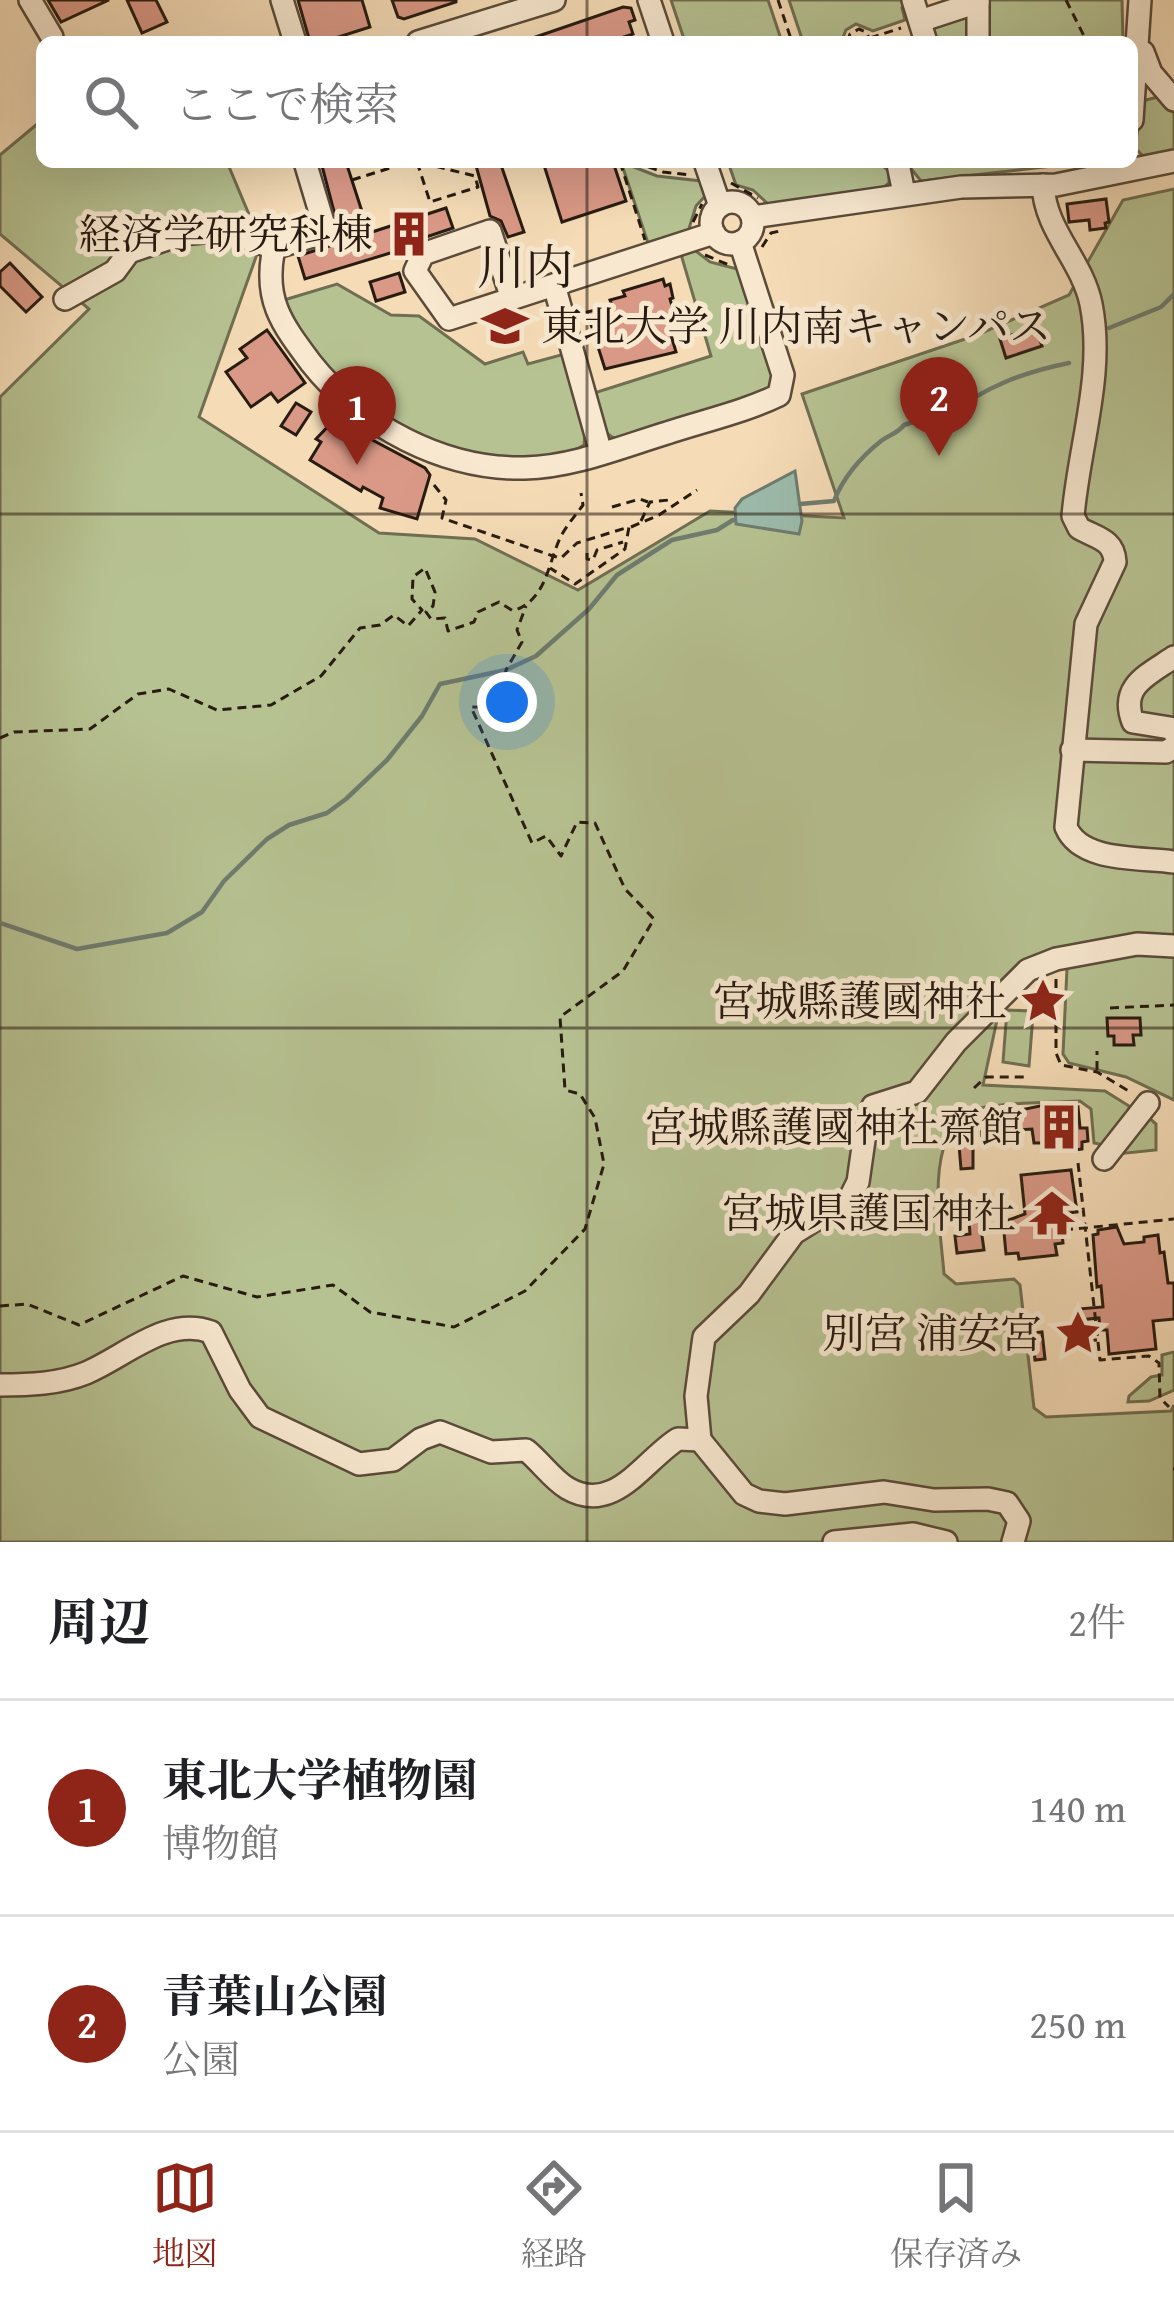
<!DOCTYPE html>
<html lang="ja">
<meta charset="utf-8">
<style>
:root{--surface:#fff;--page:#f2f2f2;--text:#202124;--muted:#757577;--line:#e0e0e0;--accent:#8f2418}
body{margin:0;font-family:"Gentium Book Plus","Noto Serif JP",serif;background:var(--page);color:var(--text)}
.you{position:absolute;left:507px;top:702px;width:42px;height:42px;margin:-30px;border:9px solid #fff;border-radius:50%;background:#1a73e8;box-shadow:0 0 0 18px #1a73e833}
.badge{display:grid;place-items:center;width:78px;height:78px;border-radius:50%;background:var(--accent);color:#fff;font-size:39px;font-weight:700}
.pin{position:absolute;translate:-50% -99px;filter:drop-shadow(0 3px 6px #0008)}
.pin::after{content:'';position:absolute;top:63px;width:42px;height:36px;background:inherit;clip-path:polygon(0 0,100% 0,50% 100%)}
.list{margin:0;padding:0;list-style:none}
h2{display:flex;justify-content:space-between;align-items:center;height:156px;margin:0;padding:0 48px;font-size:51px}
h2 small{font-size:39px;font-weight:400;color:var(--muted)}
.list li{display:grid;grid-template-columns:78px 1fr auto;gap:36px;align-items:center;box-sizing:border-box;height:216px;padding:0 48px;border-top:3px solid var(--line)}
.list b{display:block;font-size:45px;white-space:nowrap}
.list p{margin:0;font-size:39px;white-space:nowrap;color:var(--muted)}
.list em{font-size:39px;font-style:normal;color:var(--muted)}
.icon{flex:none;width:66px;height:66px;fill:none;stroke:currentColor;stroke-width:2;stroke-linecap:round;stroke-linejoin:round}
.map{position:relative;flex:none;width:1174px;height:1542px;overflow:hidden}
.search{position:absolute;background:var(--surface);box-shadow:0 12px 48px #0002;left:36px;right:36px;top:36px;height:132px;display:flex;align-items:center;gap:30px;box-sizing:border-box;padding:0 42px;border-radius:18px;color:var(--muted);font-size:45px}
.sheet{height:588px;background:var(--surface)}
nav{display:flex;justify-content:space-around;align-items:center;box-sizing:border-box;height:168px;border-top:3px solid var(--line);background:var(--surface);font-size:33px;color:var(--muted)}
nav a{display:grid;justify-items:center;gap:6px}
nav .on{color:var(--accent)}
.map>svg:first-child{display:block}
.green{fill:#b7c292;stroke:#706e52;stroke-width:3}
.water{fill:#9cbcad;stroke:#6e7c6f;stroke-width:3}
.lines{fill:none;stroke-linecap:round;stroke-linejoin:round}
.stream{stroke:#6e7c6f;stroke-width:4.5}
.building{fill:#da9987;stroke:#281b11;stroke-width:3}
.minor-casing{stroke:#5b4b3a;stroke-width:26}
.path{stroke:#281b11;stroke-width:3;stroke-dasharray:9 6;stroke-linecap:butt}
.minor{stroke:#f8e8d0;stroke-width:21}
.grid{fill:none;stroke:#281b11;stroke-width:3;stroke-opacity:0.55}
.labels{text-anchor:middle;stroke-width:10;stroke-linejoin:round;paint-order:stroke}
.poi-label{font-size:42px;fill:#281b11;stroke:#f8e8d0;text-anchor:end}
.quarter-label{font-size:48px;fill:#281b11;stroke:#f8e8d0}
</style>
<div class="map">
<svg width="1174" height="1542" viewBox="0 0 1174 1542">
<rect width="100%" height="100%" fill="#f5dcb7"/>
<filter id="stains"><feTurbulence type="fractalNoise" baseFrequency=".00167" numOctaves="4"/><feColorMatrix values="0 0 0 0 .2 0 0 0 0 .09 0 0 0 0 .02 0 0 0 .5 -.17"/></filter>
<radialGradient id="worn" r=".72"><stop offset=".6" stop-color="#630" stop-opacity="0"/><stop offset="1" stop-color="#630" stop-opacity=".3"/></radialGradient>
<g class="green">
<path d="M671,0H768L782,42H685Z"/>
<path d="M789,0H908L910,5L902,8L905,20L873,31L856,24L846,30L841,42H803Z"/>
<path d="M983,0H1122L1123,42H984Z"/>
<path d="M973,9L972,42H933L928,25Z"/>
<path d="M1158,97L1174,113V151L1143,156L1135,148L1142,101Z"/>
<path d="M42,120V162H227L261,243L199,417L379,533L475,539L578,590L710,511L844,518L802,394L977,335L1069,295L1123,200L1174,189V938L1057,953L1000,1006L983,1085L1105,1091L1129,1106V1113L1104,1145L1094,1143L1091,1109L1080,1101C1054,1103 998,1102 976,1109C921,1130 941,1230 944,1274L956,1284L1014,1279L1020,1285L1034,1408L1046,1417L1171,1411L1174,1405V1542H0V397L89,309L0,234V155Z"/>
<path d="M621,162L657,176L701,181L706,195L696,206L687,235L649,246Z"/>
<path d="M728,162H878L889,171V183L884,187L768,204L753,190L736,185Z"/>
<path d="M909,162H1088L921,181L908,165Z"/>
<path d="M692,248L710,262L741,270L777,374L768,393L617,439C598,433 596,411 591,394L711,356L680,251Z"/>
<path d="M337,284L391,315L419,316L485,364L523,352L528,364L568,353L585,433L584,445C569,455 549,456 530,457C427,465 325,393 284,300Z"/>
<path d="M1134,954L1174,955V1100L1126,1077L1069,1063L1063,1054L1067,968Z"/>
<path d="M1007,1010L1031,1011L1033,1015L1029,1066L1003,1062Z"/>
<path d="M1148,1117L1156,1124V1150L1117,1154Z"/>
<path d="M1174,1352V1390L1149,1401L1128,1402L1129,1396L1151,1377L1162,1375V1355Z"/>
</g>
<path class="water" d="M795,471L802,521L799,534L736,524L735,508L742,499Z"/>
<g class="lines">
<g class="stream">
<path d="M1109,328L1161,307L1174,294"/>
<path d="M800,504L834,501C843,478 861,457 881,441C890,434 897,434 904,425L931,416H948C984,387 1024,372 1069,363"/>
<path d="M0,923L77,949L167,933L202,912L224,881L267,839L289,825L327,813L346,799L387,760L422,716L440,684L506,670L536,656L589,609L617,575L672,540L717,530L733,520"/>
</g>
</g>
<g class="building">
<path d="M48,0H109L61,22Z"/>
<path d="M127,0H156L167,22L142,33Z"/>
<path d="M298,0H362L370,27L323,42H310Z"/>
<path d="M392,0H456V2L404,19L398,17Z"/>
<path d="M623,7L631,8L635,20L629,22L633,34L609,42H521Z"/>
<path d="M321,162H346L369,233L446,208L453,228L417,240L410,247L305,279L298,256L342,242Z"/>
<path d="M475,162H500L524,232L508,237L501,221L490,216Z"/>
<path d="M543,162H613L626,201L562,222Z"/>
<path d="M1106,199L1109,222L1105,223L1106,228L1090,230L1089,220L1069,222L1067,204Z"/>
<path d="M10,263L42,297L26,312L0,286V272Z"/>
<path d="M399,273L405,292L376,301L370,282Z"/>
<path d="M663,279L665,286L670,284L673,298L670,299L675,316L666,318L676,352L605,369L587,312L612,306L610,300L625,296L623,291Z"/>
<path d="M1035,327L1042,346L1006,358L1000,339Z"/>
<path d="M267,330L305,383L278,402L271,393L251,407L226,372L247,358L240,349Z"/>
<path d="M296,403L311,412L296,435L281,426Z"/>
<path d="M338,416L363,435L425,468L430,475L417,519L380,508L383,498L363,487L361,491L310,460L321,442L316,439Z"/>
<path d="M1107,1018H1140L1141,1035H1133L1134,1045H1114V1036H1108Z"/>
<path d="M1054,1103L1055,1110L1078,1107L1080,1128H1087L1088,1141L1082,1142V1149L1069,1151L1068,1143H1034L1032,1129L1003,1131L1004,1137L982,1140L981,1123L993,1122L992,1116Z"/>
<path d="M973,1143V1168L961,1169L959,1145Z"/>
<path d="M1071,1170L1077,1212L1060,1214L1063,1243L1055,1244L1057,1255L1019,1259L1018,1253L1006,1254L1003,1222L1025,1214L1021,1175Z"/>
<path d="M978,1207L984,1250L957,1253L955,1236L970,1234L968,1208Z"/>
<path d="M1117,1227L1124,1244L1144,1242V1237L1158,1235L1160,1253L1164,1252L1168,1283H1174V1319L1153,1321L1156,1349L1109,1354L1107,1330H1100L1099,1318L1079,1320L1078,1309L1103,1307L1101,1286L1097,1287L1093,1235L1098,1234V1230Z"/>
<path d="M1042,1332L1045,1359L1035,1360L1032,1333Z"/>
</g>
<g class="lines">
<g class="minor-casing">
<g id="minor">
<path d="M30,0L52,37"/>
<path d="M282,0L295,42"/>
<path d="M649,0L663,42"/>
<path d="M913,0L926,42"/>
<path d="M978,0V42"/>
<path d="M920,21L978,2"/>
<path d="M418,42L554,0"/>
<path d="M1143,52L1151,73L1174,100"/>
<path d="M1132,120L1140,0"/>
<path d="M305,162L326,232L274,248C263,299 281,323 311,363C361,426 444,470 525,468C573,467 621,447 667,433C703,421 744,412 779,395L783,375L740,242"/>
<path d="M705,162L720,206"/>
<path d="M898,164L904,193"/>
<path d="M1043,185C1045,231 1082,260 1091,304C1105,373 1079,446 1073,516L1079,528C1096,538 1114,539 1115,562L1086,624L1066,827C1081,863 1141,857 1174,862"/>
<circle cx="732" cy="223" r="21"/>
<path d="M752,217L961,187L1056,185L1174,161"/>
<path d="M554,285L601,453"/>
<path d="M65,299L115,271L129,252L182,234L224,230L274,248"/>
<path d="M512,299L490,231L423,254L415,271L449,319L714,233"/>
<path d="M1174,657C1148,675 1119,686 1133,722L1170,728L1174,732"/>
<path d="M1072,750L1166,752L1174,747"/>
<path d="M1104,1159L1148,1103"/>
<path d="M0,1385C29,1385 59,1384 86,1373C126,1356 166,1316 211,1332L240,1390L260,1417L359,1464L393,1460L421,1439L440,1432L491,1452L526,1450C540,1461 552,1479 567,1488C614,1516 644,1460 678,1439L700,1440"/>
<path d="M700,1440L696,1396L704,1337L749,1294L794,1233L850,1198L858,1182L867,1119L873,1106L917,1092L956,1042L1028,970L1056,959L1137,944L1174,946"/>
<path d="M700,1440L744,1494L759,1501L785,1504L884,1492L934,1500L988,1499L1007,1503L1019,1521L1013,1542"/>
<path d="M834,1542L913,1534L946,1542"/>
</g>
</g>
<g class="path">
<path d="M778,0L792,42"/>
<path d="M1066,0L1087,42"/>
<path d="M870,38L901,28"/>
<path d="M847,42L850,34L859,29L866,32L871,42"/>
<path d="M417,162L430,202L478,187L475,176L418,162"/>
<path d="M620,162L645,240"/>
<path d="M634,162L663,172L691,175"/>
<path d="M352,180L409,162"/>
<path d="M731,183L758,198"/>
<path d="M693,222L702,204"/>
<path d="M762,247L771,233L780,231"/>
<path d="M705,255L729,265"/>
<path d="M434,485L446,500L442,518L553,556L561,558L577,543L629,527L625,549L575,584L550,568"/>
<path d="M612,507L640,499L648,502"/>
<path d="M641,521L650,502L669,500L671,503"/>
<path d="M631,527L659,515L697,490"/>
<path d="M587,553V559L593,560L597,550L623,542"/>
<path d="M0,738L14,732L90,729L138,694L169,689L217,710L271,705L321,676L360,628L380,625L394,615L408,626L422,610L412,599L413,577L425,568L435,592L433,606L426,612L431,619L445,618L448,631L474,622L478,612L499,602L513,611C546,600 547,567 560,538C566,526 575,516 583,505L581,493"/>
<path d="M1056,979V1053L1061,1065L1097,1072L1132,1093"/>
<path d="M1110,1008L1174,1005"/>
<path d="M1097,1070V1051"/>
<path d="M974,1088L986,1077H1026"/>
<path d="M1078,1163L1100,1360L1149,1356L1159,1363L1160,1398L1169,1407"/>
<path d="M1064,1230L1174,1219"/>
<path d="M0,1306L27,1304L79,1325L183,1276L257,1297L333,1285L370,1312L454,1327L525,1291L585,1229L604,1164L595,1118L580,1094L565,1090L560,1017L623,971L654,919L625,889L595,823L577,822L561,856L546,836L532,843L471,707L500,708L506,670L522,642L517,630L526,606"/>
<path d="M1063,1342L1097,1340"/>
<path d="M1173,1469H1174"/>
</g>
<use href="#minor" class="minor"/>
</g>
<path class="grid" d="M587,0V42M587,162V1542M0,514H1174M0,1028H1174"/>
<defs>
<g id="building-bare" transform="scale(3.6)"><path d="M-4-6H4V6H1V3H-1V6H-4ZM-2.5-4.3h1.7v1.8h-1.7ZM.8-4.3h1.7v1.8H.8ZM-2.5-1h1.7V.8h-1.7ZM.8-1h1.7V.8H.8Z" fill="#8f2418" stroke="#f8e8d0" stroke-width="2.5" paint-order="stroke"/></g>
<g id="university-bare" transform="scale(3.6)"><path d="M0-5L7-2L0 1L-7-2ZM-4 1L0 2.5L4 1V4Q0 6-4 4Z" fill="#8f2418" stroke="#f8e8d0" stroke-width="2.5" paint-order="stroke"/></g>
<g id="sight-bare" transform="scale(3.6)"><path d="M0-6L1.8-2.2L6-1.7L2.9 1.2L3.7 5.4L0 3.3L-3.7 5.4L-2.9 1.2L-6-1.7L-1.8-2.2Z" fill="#8f2418" stroke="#f8e8d0" stroke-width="2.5" paint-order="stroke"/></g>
<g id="temple-bare" transform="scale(3.6)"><path d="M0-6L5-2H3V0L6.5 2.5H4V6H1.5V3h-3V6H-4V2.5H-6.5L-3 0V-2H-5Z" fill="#8f2418" stroke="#f8e8d0" stroke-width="2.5" paint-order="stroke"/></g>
</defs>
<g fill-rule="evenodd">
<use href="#building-bare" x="409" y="234"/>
<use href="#university-bare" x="505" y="326"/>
<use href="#sight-bare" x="1043" y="1001"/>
<use href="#building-bare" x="1059" y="1127"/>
<use href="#temple-bare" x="1052" y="1213"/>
<use href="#sight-bare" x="1078" y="1333"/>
</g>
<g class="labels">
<g class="poi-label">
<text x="373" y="249">経済学研究科棟</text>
<text x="541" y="341" text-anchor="start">東北大学 川内南キャンパス</text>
<text x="1007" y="1016">宮城縣護國神社</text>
<text x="1023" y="1142">宮城縣護國神社齋館</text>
<text x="1016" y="1228">宮城県護国神社</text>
<text x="1042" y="1348">別宮 浦安宮</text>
</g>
<g class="quarter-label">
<text x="525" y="284">川内</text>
</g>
</g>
<rect width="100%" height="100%" filter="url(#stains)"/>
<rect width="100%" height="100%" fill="url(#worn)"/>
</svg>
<div class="you"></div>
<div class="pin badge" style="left:357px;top:465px">1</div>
<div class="pin badge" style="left:939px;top:456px">2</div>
<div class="search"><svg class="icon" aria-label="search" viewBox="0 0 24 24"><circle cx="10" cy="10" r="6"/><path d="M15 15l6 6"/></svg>ここで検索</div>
</div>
<section class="sheet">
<h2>周辺<small>2件</small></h2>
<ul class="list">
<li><span class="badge">1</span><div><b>東北大学植物園</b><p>博物館</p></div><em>140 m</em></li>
<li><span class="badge">2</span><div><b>青葉山公園</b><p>公園</p></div><em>250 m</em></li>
</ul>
</section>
<nav>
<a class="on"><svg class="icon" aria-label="map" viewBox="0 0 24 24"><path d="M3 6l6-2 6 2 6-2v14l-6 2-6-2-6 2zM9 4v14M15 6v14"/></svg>地図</a>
<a><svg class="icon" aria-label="directions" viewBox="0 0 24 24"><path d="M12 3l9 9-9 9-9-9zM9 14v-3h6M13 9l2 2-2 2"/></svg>経路</a>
<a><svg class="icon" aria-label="saved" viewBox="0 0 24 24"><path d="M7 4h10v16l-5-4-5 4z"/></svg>保存済み</a>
</nav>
